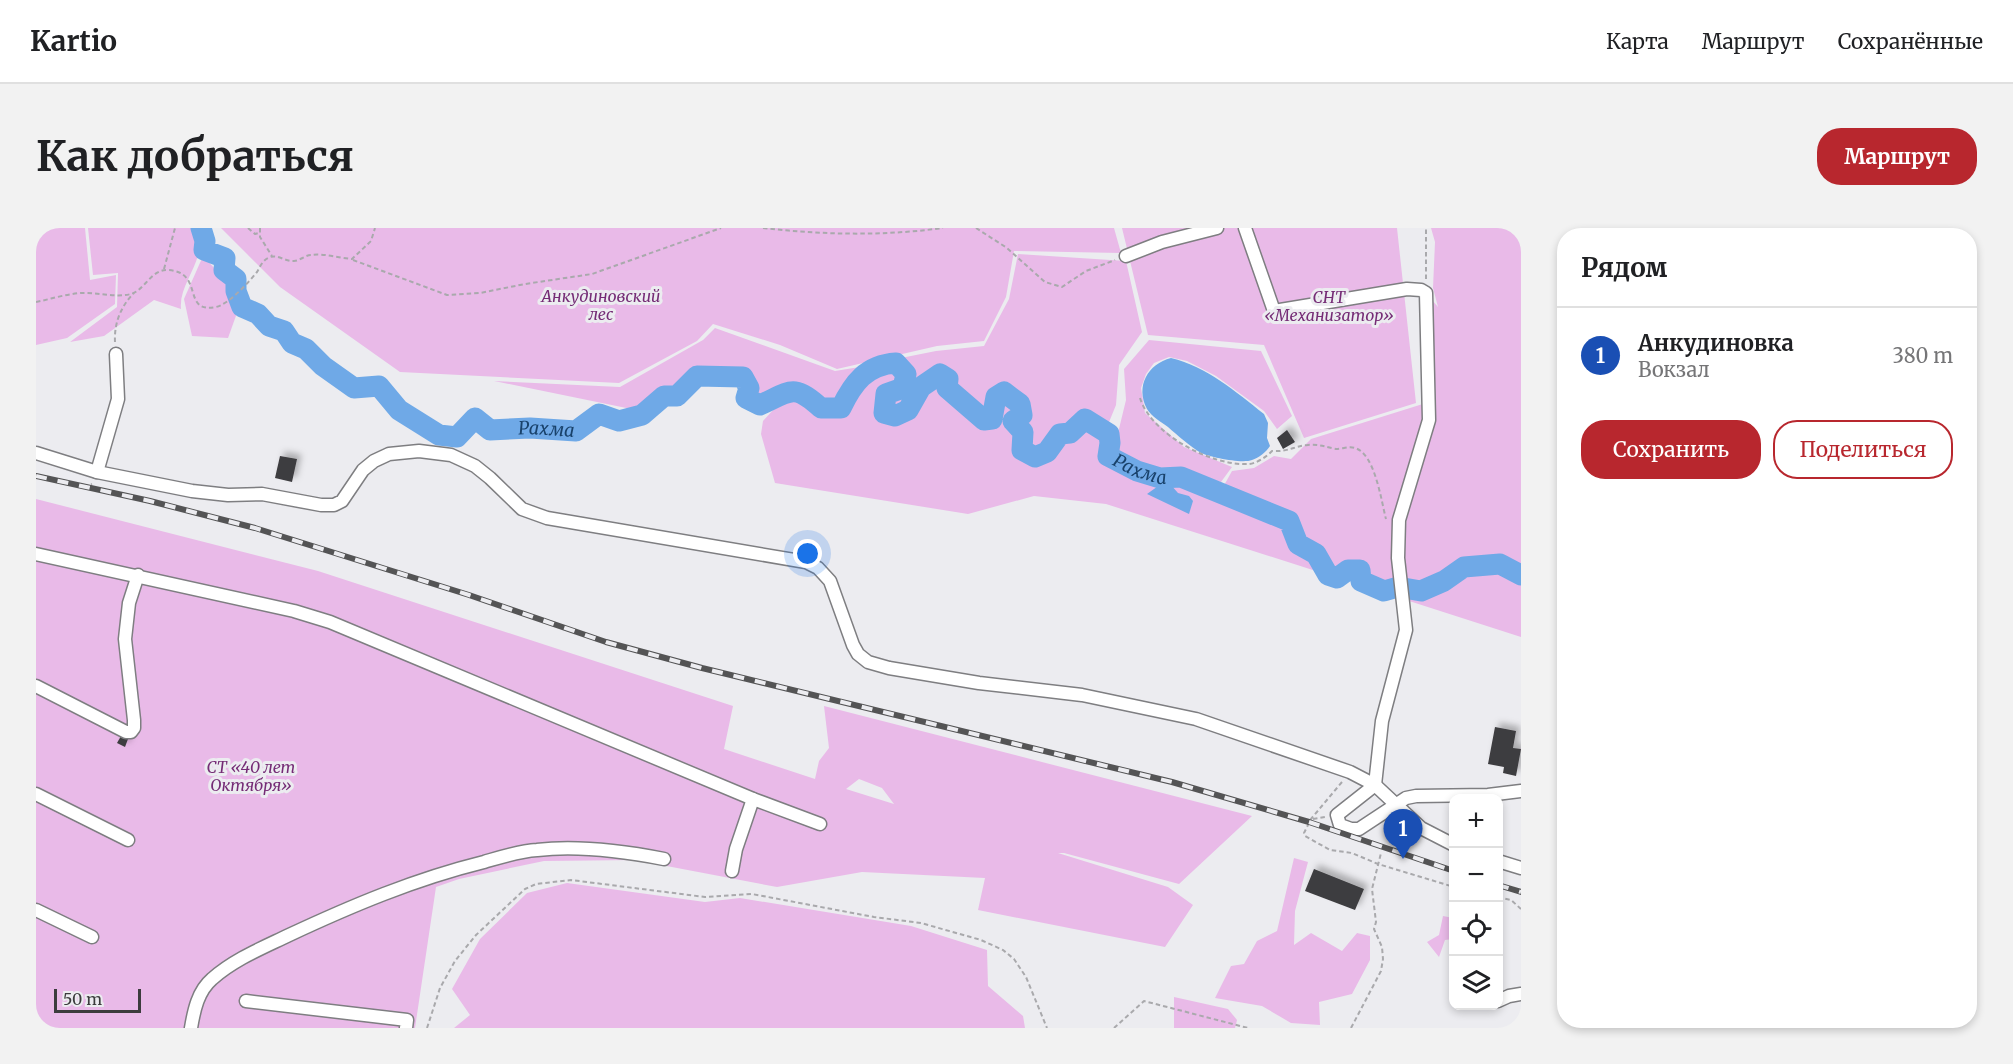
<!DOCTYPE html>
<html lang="ru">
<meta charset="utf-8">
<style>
:root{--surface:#fff;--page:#f2f2f2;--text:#202124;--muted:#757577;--line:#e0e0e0;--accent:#b8272e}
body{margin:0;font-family:Merriweather,serif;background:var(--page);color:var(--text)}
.controls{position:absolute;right:18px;bottom:18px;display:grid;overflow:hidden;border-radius:12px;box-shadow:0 3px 9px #0003}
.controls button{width:54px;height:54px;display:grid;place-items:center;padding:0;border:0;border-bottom:2px solid var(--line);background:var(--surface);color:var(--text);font:30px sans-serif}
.scale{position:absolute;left:18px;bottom:15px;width:87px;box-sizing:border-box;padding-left:6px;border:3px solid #3c3c3d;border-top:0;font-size:16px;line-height:21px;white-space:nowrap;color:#3c3c3d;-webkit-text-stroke:4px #ececf0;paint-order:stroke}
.you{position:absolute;left:772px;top:326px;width:21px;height:21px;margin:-15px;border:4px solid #fff;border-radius:50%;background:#1a73e8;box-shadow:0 0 0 9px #1a73e833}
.badge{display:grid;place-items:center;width:39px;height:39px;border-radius:50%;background:var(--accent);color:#fff;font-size:20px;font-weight:700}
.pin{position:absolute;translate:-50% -50px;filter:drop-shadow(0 2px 3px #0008)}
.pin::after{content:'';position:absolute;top:32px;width:21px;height:18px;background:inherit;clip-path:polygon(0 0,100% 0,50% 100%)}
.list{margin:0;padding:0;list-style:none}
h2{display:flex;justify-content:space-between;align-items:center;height:78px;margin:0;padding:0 24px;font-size:26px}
h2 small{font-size:20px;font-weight:400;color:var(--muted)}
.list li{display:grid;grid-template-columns:39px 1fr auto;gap:18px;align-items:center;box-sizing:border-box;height:96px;padding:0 24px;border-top:2px solid var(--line)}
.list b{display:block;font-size:22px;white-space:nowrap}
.list p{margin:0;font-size:20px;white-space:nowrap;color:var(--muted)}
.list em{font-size:20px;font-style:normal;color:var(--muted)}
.actions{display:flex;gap:12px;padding:18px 24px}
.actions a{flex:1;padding:14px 0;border:2px solid var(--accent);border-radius:24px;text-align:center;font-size:21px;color:var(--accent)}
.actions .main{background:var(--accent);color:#fff}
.icon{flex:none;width:33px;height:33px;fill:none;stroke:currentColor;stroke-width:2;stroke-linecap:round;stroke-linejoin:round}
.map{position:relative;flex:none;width:1485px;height:800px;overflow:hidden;border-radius:24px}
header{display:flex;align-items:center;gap:36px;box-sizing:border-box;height:84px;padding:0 30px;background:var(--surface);border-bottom:2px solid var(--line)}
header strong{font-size:28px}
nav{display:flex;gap:33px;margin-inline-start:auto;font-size:21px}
.intro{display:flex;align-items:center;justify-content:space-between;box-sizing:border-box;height:144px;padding:0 36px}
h1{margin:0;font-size:42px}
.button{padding:15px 27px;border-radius:24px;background:var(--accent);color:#fff;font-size:21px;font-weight:700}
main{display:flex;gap:36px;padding:0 36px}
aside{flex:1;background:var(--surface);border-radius:24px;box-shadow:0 3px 9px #0003}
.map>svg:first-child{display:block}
.green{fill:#e9bae8;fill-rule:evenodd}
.water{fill:#6fa9e7}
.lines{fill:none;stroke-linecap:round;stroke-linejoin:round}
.river{stroke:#6fa9e7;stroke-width:21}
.building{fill:#3d3c3f;filter:url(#shadow)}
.minor-casing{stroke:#7e7e81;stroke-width:15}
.path{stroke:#a9a9ac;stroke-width:2;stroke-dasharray:4.5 3;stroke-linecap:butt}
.minor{stroke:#fff;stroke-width:12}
.rail-casing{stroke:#545455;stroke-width:6}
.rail{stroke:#ececf0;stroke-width:4;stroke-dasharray:11;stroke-linecap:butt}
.labels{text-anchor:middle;stroke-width:6;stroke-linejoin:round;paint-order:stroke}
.park-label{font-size:16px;font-style:italic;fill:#752c76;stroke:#ececf0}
.water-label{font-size:18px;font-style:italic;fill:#19426b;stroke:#ececf0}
</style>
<header>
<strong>Kartio</strong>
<nav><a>Карта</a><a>Маршрут</a><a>Сохранённые</a></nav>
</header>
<div class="intro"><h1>Как добраться</h1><a class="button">Маршрут</a></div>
<main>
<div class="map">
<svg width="1485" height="800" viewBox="0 0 1485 800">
<defs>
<filter id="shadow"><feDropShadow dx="4.5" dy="-4.5" stdDeviation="3" flood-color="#0004"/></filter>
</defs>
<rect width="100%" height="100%" fill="#ececf0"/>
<g class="green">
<path d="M5,0H49L54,52L80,47L79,76L31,110L0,117V18Z"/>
<path d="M52,0H158C176,28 142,53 145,81L118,72L68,108L34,114L81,79L82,45L57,47Z"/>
<path d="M185,0H1078L1085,25L978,23L970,69L948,113L901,118L801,141L744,117L677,96L661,113L583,155L364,144L244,59Z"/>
<path d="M1086,0H1361L1380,175L1268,210L1228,117L1112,107Z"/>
<path d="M1395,0H1485V343L1465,332L1426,336L1404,351L1385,358L1371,356L1368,337L1371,281L1399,195L1390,65L1402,79L1397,60L1399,14Z"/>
<path d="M982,26L1090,33L1106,104L1083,137L1080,177L1071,199L1047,188L1031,199L1020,204L1004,222L992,217L991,203L985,196L993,188L989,175L970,159L960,163L949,186L917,159V150L906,141L887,151L869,174L859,178L856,171L873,161L875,142L865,130L900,123L948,118L973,71Z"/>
<path d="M167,28L195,58L201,85L192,110L156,108L148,71Z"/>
<path d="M679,100L799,143L836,137L809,157L799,176L786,175L768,160L750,159L725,171L715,168L717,158L709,144H658L639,164H625L605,183L458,153L584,159L667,112Z"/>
<path d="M1113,112L1225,123L1256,188L1241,201L1228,183L1180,148L1151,133L1133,129L1118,135L1110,146L1105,160L1109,185L1148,219L1196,239L1185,254L1106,238L1080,225L1082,205L1090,172L1088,141Z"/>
<path d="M850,141L862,148L860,157L845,163L843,188L861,192L875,187L891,161L905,156L906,162L947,196L960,194L969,172L979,186L972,194L981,206L983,223L994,231L1007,232L1027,209L1037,208L1051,197L1068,211V231L1120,252L1145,255L1249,298L1257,316L1277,328L1283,344L1070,276L998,268L932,286L739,255L725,206L727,193L749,169L766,170L785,186H808L822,157Z"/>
<path d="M1390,175V192L1361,289V354L1348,359L1330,350L1326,340L1312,338L1300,344L1293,341L1281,323L1264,313L1254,291L1186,261L1196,243L1218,240L1238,228L1255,231L1275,211Z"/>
<path d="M0,271L282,343L697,478L688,521L779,551L783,533L793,520L788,478L1216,588L1143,656L1028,625H1022L1132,659L1157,677L1129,719L942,682L949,650L826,644L741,659L599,632L508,633L423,651L400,659L379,800H0ZM823,551L846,560L858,576L810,561Z"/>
<path d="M1463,339L1485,351V409L1370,372L1369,364L1384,366L1410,357L1429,343Z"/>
<path d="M1258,630L1272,634L1259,683L1258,717L1275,705L1306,723L1321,705L1334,708V732L1316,766L1283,774L1284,797L1255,795L1226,778L1179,770L1195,738L1208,736L1221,713L1241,703Z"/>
<path d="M531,655L669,674L704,670L875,698L951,722L952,758L987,788L989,800H418L434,787L416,761L444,711L491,665Z"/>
<path d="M1407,688L1417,690V711L1409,712L1403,729L1391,714L1403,707Z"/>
<path d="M1138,769L1192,781L1201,792L1199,800H1138Z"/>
</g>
<g class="water">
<path d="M1135,130C1171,139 1199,163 1228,186L1232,195L1231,210L1234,218C1230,224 1223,230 1216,232C1206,236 1174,229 1165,225C1155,219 1141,207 1132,199C1125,194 1115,188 1111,181C1099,158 1112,136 1135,130Z"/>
<path d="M1125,256H1134L1142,265L1153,268L1157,273L1153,286L1111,266Z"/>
</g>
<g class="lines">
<path class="river" id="s1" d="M165,0L169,13L168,22L189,30L188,42L200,51V63L206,79L222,86L233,98L248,103L256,115L270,121L287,138L318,160L343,158L363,182L403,207L421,209L439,190L454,202L494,200L540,203L563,186L583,193L606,187L628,168H641L661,148L707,149L713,160L710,170L724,177C755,163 757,155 785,180H805C817,155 830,137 860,135L870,146L867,160L850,166L848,185L859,188L872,182L885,159L904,146L912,151L911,160L948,192L956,191L960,169L968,164L984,176L986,187L977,193L987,204L986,222L999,229L1011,224L1024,206L1034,205L1049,191L1073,206L1074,215L1072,228L1101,243L1124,250L1145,249L1253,293L1262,316L1280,326L1292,347L1301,350L1312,342H1324L1325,353L1348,363L1362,359L1385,363L1408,353L1428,339L1464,336L1485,347"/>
</g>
<g class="building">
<path d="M1251,202L1259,214L1247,221L1241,210Z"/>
<path d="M244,228L261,231L256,254L239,250Z"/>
<path d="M1459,499L1480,503L1477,520L1485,521L1480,548L1467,545L1468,539L1452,536Z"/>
<path d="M85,508L92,511L89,519L81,515Z"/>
<path d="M1278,641L1328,661L1319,682L1269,663Z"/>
</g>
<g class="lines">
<g class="minor-casing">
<g id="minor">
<path d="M1209,0L1238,83L1371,61L1385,62L1390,65L1393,192L1363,292L1362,330L1370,402L1346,493L1339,557L1301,587L1304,597L1315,601H1323L1370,570L1380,568L1452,567L1485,563"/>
<path d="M1090,28L1126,14L1181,0"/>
<path d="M0,225L61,244L156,263L192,267L226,266L285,277H298L306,273L327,242L338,233L353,226L383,223L415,227L439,238L454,250L486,281L511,290L770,334L782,340L794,353L817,417L822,426L832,434L853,440L943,455L1046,467L1160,491L1314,544L1339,557L1385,600L1418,617"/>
<path d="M61,244L82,171L80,126"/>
<path d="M0,326L258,383L294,394L717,571L784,596"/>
<path d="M0,458L90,504H95L98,500V492L89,411L93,375L102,347"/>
<path d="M0,566L92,612"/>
<path d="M1462,633L1485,640"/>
<path d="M696,643L700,621L717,571"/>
<path d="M0,682L56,709"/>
<path d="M210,773L371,792L370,800"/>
<path d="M1462,773L1473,768L1485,766"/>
<path d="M155,800C158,782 162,763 176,751C197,732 226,720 251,708C315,678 379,651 448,634C465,629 483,623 501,622C543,617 587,623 628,631"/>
</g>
</g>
<g class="path">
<path d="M212,0L219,6L223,5"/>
<path d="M224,0V9L236,28"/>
<path d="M727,0C787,7 848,8 907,0"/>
<path d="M940,0L971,20L1009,54L1026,59L1050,43L1079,32"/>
<path d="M0,9L2,0"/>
<path d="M317,32L411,67L444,65L489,56L556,46L685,0"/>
<path d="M128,41L139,0"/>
<path d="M1390,51V0"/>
<path d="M0,74C15,71 30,66 45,65C61,64 79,70 95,66C109,62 115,41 132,42C169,44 145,86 180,79C193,76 212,55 221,44C224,39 226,33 232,30C241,25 249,34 258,33C264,33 269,27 275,27C287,25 303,30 316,31L335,13L339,0"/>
<path d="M79,114C78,95 85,78 98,65"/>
<path d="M1104,170C1115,206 1175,238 1212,236C1220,236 1230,229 1236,223C1253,224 1258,218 1272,217C1283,216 1290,219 1300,221C1306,221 1313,218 1319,220C1339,226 1345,272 1350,291"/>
<path d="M48,259L56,256"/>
<path d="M1306,554L1275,591L1268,605L1269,608L1294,622L1316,625L1342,636L1418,659"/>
<path d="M1277,591L1289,589"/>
<path d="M1462,669L1475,672L1485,681"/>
<path d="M391,800L404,760L419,733L440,707L489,661L500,656L535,652L669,669L716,666L838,689L885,695L945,712L967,722L978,731L990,749L1011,800"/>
<path d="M1078,800L1108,773L1212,800"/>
<path d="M1315,800L1345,743L1347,731L1346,719L1338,701L1340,694L1336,661L1345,625"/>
</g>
<use href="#minor" class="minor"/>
<g class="rail-casing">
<g id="rail">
<path d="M0,248L114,273L219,300L433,367L570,414L666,440L1136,554L1273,594L1418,643"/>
<path d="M1462,657L1485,664"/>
</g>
</g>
<use href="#rail" class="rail"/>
</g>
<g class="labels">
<g class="park-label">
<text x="565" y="74">Анкудиновский<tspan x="565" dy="18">лес</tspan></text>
<text x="1293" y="75">СНТ<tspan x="1293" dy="18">«Механизатор»</tspan></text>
<text x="215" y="545">СТ «40 лет<tspan x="215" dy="18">Октября»</tspan></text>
</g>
<g class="water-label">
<text dy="6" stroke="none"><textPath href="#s1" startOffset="466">Рахма</textPath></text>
<text dy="6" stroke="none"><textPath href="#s1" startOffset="1378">Рахма</textPath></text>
</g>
</g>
</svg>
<div class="controls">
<button>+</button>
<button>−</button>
<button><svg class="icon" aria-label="locate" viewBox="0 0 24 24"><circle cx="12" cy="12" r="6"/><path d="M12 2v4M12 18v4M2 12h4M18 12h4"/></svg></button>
<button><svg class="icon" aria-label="layers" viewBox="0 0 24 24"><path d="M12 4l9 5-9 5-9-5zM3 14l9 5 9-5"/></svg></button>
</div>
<div class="scale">50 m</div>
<div class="you"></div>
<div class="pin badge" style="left:1367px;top:631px;background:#1a4fb4">1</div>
</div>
<aside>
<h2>Рядом<small></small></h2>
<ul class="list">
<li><span class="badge" style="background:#1a4fb4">1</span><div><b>Анкудиновка</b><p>Вокзал</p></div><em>380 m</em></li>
</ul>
<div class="actions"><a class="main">Сохранить</a><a>Поделиться</a></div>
</aside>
</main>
